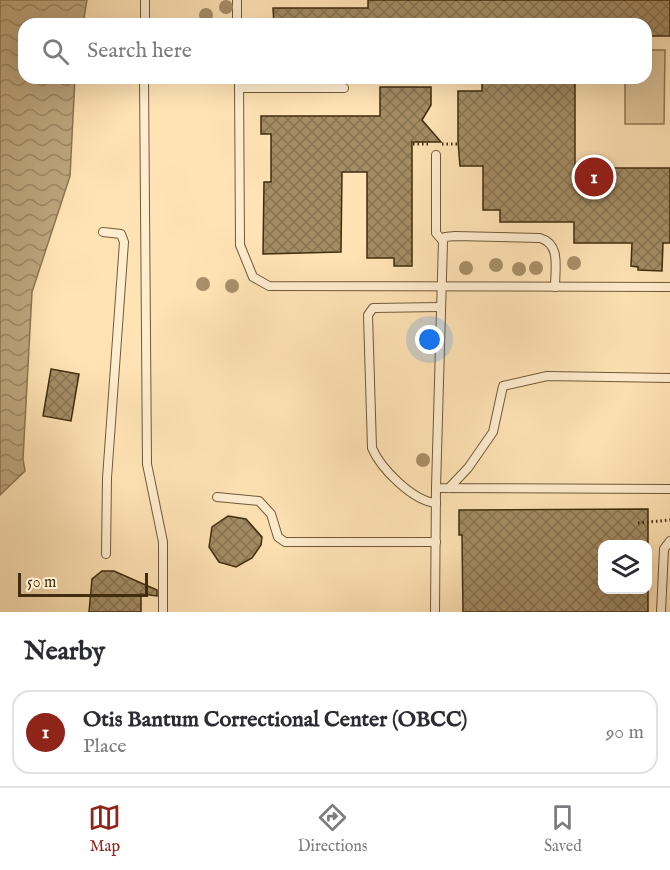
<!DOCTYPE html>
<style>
:root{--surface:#fff;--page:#f2f2f3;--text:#2b2b33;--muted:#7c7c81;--line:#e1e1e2;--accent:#8f2418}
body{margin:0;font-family:"IM FELL English",serif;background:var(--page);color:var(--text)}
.controls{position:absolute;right:18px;bottom:18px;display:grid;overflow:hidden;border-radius:12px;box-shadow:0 6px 24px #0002}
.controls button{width:54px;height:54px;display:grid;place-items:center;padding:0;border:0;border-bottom:2px solid var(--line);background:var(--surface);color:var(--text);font:30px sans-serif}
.scale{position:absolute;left:18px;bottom:15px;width:130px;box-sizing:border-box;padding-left:6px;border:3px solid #412d0d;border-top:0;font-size:16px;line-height:21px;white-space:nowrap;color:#412d0d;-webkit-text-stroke:4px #ffedcf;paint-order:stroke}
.you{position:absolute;left:430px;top:340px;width:21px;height:21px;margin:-15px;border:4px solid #fff;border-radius:50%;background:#1a73e8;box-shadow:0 0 0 9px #1a73e833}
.badge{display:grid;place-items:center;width:39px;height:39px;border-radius:50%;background:var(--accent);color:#fff;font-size:20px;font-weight:700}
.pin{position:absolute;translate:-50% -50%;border:3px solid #fff;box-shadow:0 2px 6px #0006}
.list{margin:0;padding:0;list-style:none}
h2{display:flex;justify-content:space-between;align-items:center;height:78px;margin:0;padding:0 24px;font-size:26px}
h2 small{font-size:20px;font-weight:400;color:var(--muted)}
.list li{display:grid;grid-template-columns:39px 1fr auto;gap:18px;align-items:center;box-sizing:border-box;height:84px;margin:0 12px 12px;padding:0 12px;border:2px solid var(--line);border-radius:18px}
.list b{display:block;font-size:22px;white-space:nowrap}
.list p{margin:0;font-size:20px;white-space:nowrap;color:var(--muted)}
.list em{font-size:20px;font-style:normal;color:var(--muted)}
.icon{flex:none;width:33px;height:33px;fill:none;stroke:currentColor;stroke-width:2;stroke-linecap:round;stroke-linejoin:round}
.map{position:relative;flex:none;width:670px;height:612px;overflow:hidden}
.search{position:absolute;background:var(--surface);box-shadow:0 6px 24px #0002;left:18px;right:18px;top:18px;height:66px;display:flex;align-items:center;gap:15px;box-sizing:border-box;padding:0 21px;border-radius:18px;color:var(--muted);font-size:22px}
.sheet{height:174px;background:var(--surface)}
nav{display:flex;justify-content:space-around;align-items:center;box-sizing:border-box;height:84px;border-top:2px solid var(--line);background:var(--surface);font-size:16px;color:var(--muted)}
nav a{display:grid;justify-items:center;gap:3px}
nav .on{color:var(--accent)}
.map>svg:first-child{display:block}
.grass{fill:#dfc498;stroke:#907852;stroke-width:1.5}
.water{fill:url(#water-waves);stroke:#8c7550;stroke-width:1.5}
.building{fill:url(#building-cross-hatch);stroke:#412d0d;stroke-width:1.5}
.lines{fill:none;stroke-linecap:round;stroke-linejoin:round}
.lane-casing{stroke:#705a37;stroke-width:10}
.path{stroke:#412d0d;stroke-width:3;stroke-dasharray:1.5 3;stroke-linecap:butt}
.lane{stroke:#ffedcf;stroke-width:8}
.tree{fill:#a88f68}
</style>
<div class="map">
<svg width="670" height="612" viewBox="0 0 670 612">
<defs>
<pattern id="water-waves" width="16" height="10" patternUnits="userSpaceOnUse" patternTransform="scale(1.5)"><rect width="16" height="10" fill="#bea57c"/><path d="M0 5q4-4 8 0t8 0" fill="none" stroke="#9c8764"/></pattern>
<pattern id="building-cross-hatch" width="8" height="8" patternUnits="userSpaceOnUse" patternTransform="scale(1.5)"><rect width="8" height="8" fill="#a48c64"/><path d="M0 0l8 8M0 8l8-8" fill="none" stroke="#877351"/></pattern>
</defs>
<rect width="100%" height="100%" fill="#ffe3b5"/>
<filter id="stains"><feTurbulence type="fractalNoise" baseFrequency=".00333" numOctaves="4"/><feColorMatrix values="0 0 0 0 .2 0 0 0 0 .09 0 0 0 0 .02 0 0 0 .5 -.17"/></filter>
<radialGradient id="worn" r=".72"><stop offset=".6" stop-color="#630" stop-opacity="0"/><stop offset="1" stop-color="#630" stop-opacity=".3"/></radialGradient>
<path class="grass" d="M646,50H665L664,124H625V78H646Z"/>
<path class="water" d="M0,0H87L83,24H24V78H75L70,176L32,292L23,459L25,471L0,495Z"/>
<g class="building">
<path d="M368,0H670V36H646V24H274L273,8H368Z"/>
<path d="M482,78H575V168H670V243H663L662,271L638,270V267L631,266L632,243H574V222H500V210H483V166H460L458,142V91H482Z"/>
<path d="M380,87H431V105L422,120L441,142H412V266H394V258H367V172H342L341,252L263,254L264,182H271V134H261V116H380Z"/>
<path d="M51,369L79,374L71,421L43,416Z"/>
<path d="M648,509V544H603V590H648V612H463L462,535H459V510Z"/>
<path d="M228,516L246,519L262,537L261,545L252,558L236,567L219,562L209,547L212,527Z"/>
<path d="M102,571H114L157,590V596L141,594V612H89L92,579Z"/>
</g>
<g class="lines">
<g class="lane-casing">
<g id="lane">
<path d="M237,0V24"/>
<path d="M145,24V0"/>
<path d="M144,78L147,464L163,542V612"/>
<path d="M239,78L240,245L253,277L269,286L670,287"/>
<path d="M239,88H344"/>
<path d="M436,155V233L443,241"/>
<path d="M103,232L121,234L124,242L107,478L106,554"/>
<path d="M555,287C555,268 561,244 540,238L455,236L445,237L443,241L436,488L670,489"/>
<path d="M449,488L468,468L493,432L503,386L547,376L670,378"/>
<path d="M217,497L259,501L271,514L278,537L285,542H436"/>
<path d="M436,503C413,501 381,469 372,448L368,315L373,308L441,307"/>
<path d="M435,612L436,488"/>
<path d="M661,612L664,549L670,541"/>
</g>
</g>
<g class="path">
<path d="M413,144H429"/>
<path d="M442,144H458"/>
<path d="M638,523L670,520"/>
</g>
<use href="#lane" class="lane"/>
</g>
<g class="tree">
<circle cx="226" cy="7" r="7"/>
<circle cx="206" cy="15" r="7"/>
<circle cx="574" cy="263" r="7"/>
<circle cx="496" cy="265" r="7"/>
<circle cx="466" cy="268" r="7"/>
<circle cx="536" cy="268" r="7"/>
<circle cx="519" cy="269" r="7"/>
<circle cx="203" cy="284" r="7"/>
<circle cx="232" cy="286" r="7"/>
<circle cx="423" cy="460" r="7"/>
</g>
<rect width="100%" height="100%" filter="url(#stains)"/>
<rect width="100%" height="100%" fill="url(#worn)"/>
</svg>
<div class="controls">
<button><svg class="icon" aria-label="layers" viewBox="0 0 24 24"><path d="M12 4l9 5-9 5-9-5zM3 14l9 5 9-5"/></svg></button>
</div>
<div class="scale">50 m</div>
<div class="you"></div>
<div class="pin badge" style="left:594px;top:177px">1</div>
<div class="search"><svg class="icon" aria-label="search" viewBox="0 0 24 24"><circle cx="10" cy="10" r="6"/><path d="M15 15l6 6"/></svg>Search here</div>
</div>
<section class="sheet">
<h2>Nearby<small></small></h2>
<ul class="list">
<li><span class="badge">1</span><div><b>Otis Bantum Correctional Center (OBCC)</b><p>Place</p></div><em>90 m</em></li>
</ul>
</section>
<nav>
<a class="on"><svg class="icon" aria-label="map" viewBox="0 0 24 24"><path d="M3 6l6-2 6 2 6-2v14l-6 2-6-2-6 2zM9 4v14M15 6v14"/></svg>Map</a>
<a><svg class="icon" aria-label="directions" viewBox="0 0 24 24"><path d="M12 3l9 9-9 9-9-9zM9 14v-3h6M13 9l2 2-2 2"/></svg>Directions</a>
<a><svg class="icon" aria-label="saved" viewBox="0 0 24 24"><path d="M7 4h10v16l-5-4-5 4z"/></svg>Saved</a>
</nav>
